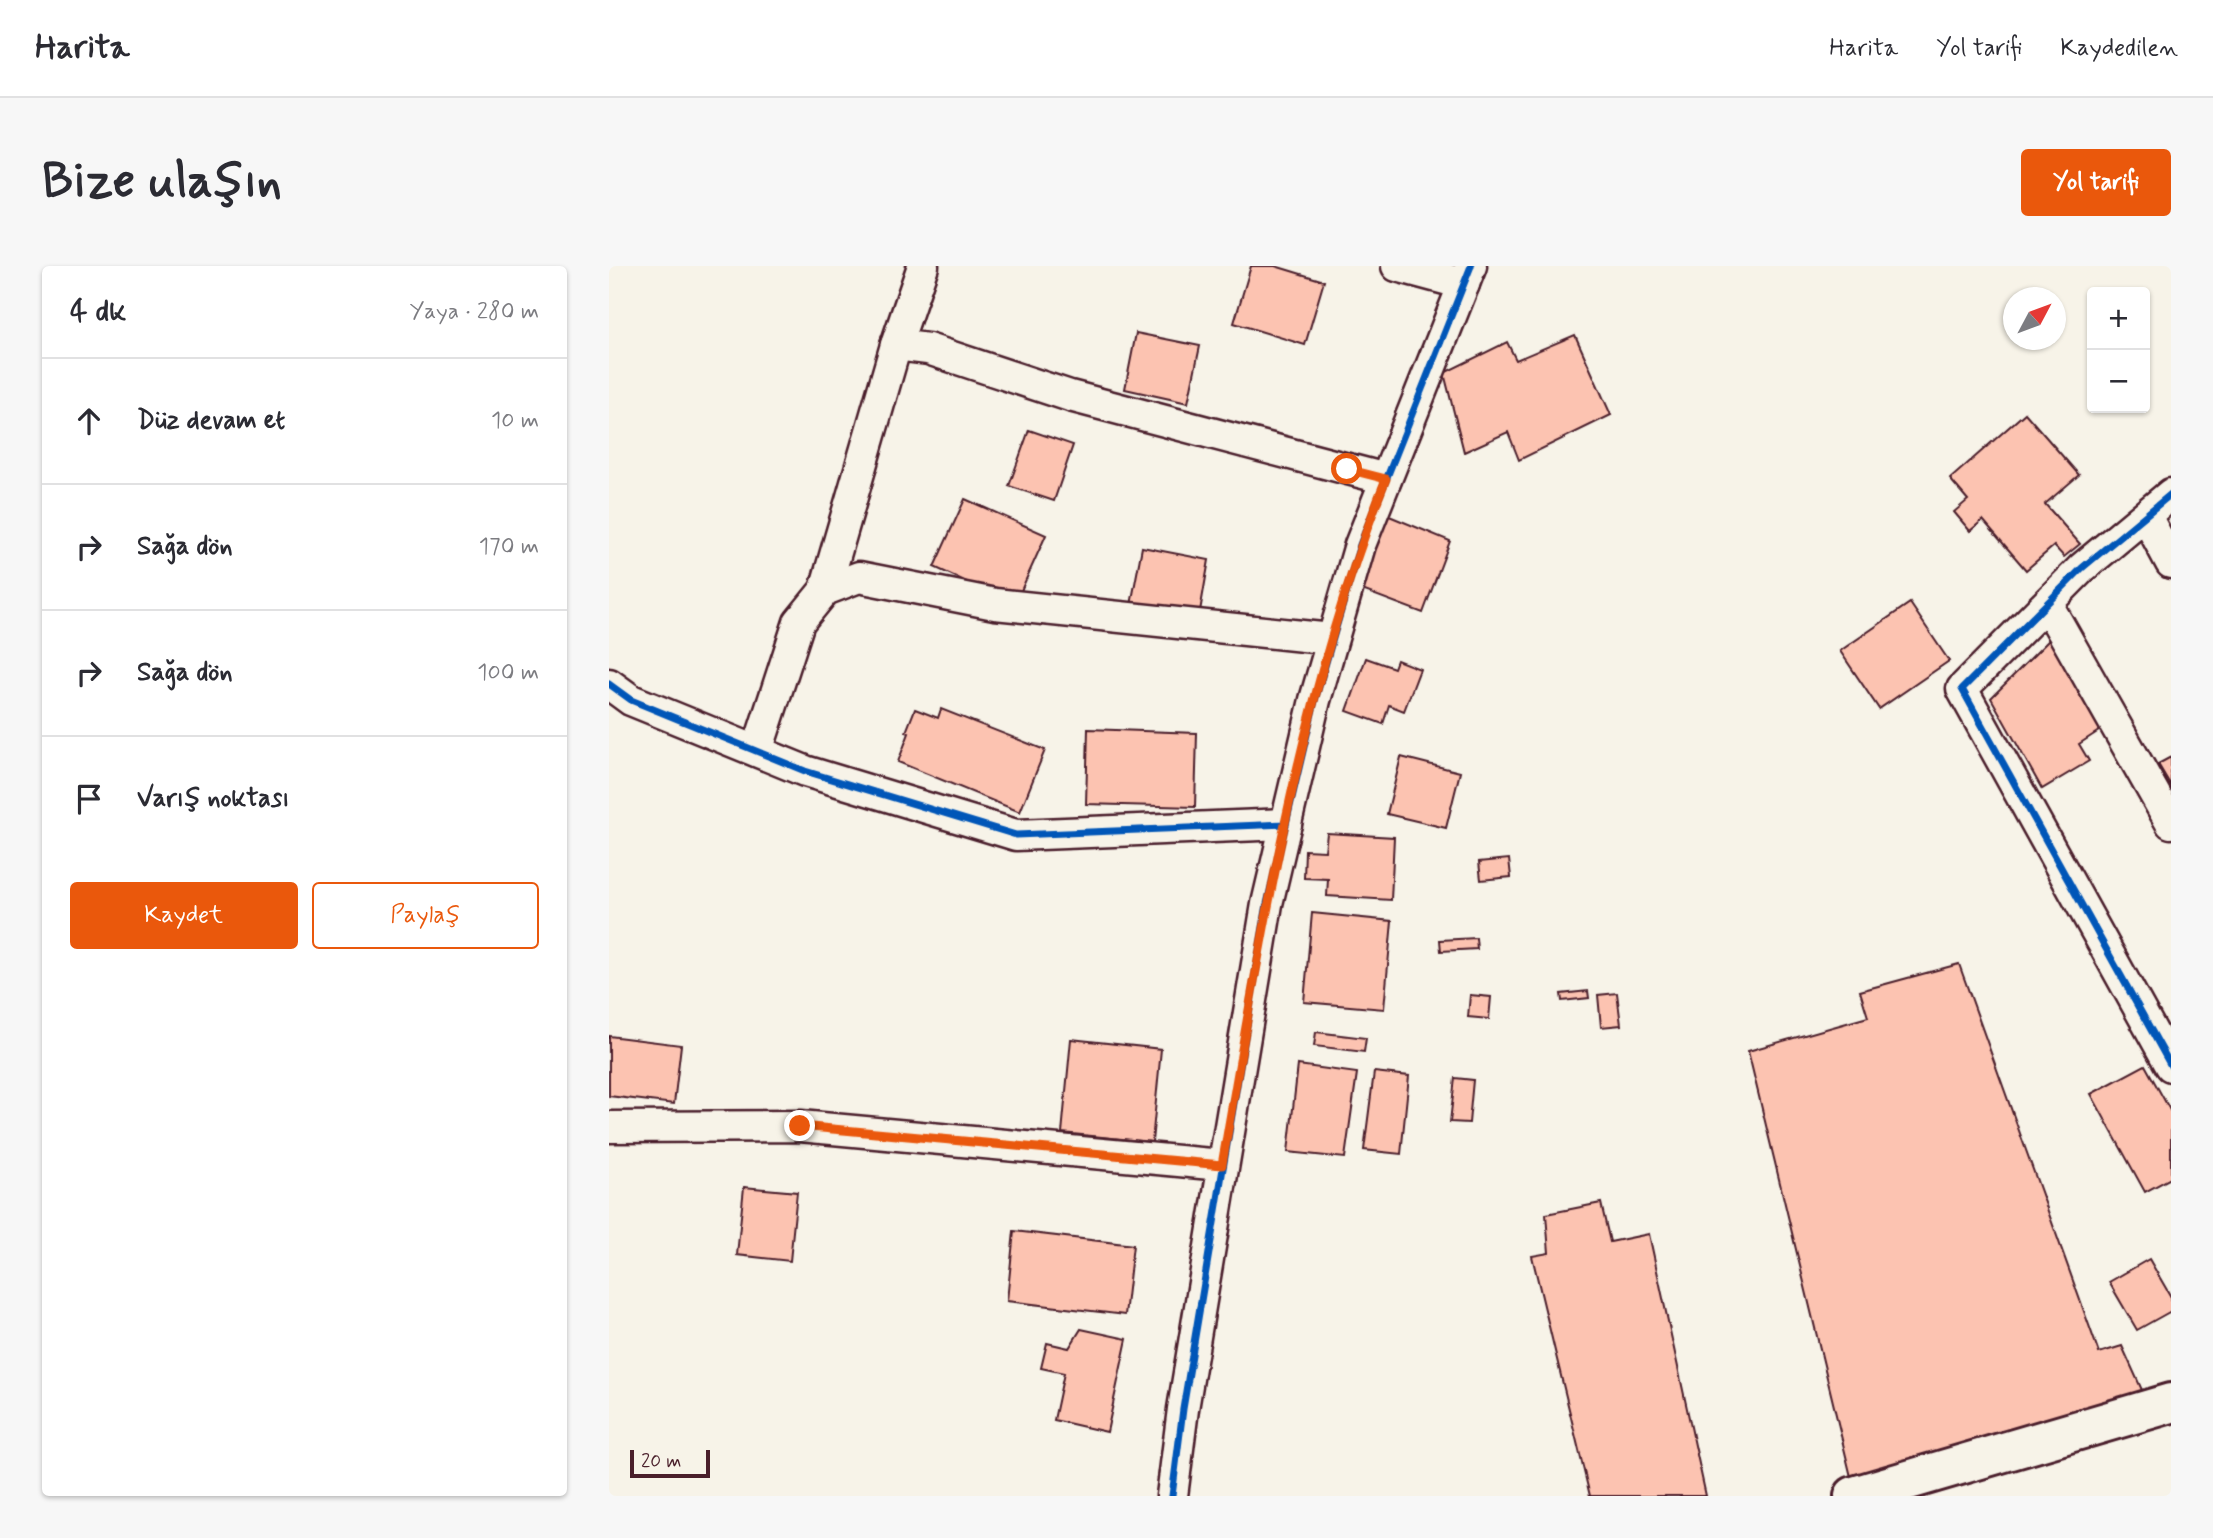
<!DOCTYPE html>
<html lang="tr">
<meta charset="utf-8">
<style>
:root{--surface:#fff;--page:#f7f7f7;--text:#2b2b33;--muted:#7c7c81;--line:#e1e1e2;--accent:#ea580c}
body{margin:0;font-family:Mynerve,sans-serif;background:var(--page);color:var(--text)}
.controls{position:absolute;right:21px;top:21px;display:grid;overflow:hidden;border-radius:7px;box-shadow:0 2px 5px #0004}
.controls button{width:63px;height:63px;display:grid;place-items:center;padding:0;border:0;border-bottom:2px solid var(--line);background:var(--surface);color:var(--text);font:35px sans-serif}
.compass{position:absolute;left:1394px;top:21px;width:63px;height:63px;border-radius:50%;background:var(--surface);box-shadow:0 2px 5px #0004;rotate:49deg}
.scale{position:absolute;left:21px;bottom:18px;width:80px;box-sizing:border-box;padding-left:7px;border:4px solid #4a1f2b;border-top:0;font-size:19px;line-height:24px;white-space:nowrap;color:#4a1f2b;-webkit-text-stroke:5px #f7f3e8;paint-order:stroke}
.stop{position:absolute;width:21px;height:21px;margin:-16px;border:5px solid #ea580c;border-radius:50%;background:#fff}
.stop.end{background:#ea580c;border-color:#fff;box-shadow:0 2px 7px #0008}
.list{margin:0;padding:0;list-style:none}
h2{display:flex;justify-content:space-between;align-items:center;height:91px;margin:0;padding:0 28px;font-size:30px}
h2 small{font-size:23px;font-weight:400;color:var(--muted)}
.list li{display:grid;grid-template-columns:46px 1fr auto;gap:21px;align-items:center;box-sizing:border-box;height:126px;padding:0 28px;border-top:2px solid var(--line)}
.list b{display:block;font-size:26px;white-space:nowrap}
.list em{font-size:23px;font-style:normal;color:var(--muted)}
.actions{display:flex;gap:14px;padding:21px 28px}
.actions a{flex:1;padding:16px 0;border:2px solid var(--accent);border-radius:7px;text-align:center;font-size:24px;color:var(--accent)}
.actions .main{background:var(--accent);color:#fff}
.icon{flex:none;width:38px;height:38px;fill:none;stroke:currentColor;stroke-width:2;stroke-linecap:round;stroke-linejoin:round}
.map{position:relative;flex:none;width:1562px;height:1230px;overflow:hidden;border-radius:7px}
header{display:flex;align-items:center;gap:42px;box-sizing:border-box;height:98px;padding:0 35px;background:var(--surface);border-bottom:2px solid var(--line)}
header strong{font-size:33px}
nav{display:flex;gap:38px;margin-inline-start:auto;font-size:24px}
.intro{display:flex;align-items:center;justify-content:space-between;box-sizing:border-box;height:168px;padding:0 42px}
h1{margin:0;font-size:49px}
.button{padding:18px 32px;border-radius:7px;background:var(--accent);color:#fff;font-size:24px;font-weight:700}
main{display:flex;gap:42px;padding:0 42px}
aside{flex:1;background:var(--surface);border-radius:7px;box-shadow:0 2px 5px #0004}
.map>svg:first-child{display:block}
.building{fill:#fcc3b1;stroke:#4a1f2b;stroke-width:2}
.lines{fill:none;stroke-linecap:round;stroke-linejoin:round}
.street-casing{stroke:#4a1f2b;stroke-width:35}
.secondary-casing{stroke:#4a1f2b;stroke-width:44}
.street{stroke:#f7f3e8;stroke-width:30}
.secondary{stroke:#f7f3e8;stroke-width:38}
.cycleway-casing{stroke:#f7f3e8;stroke-width:11}
.cycleway{stroke:#0057b8;stroke-width:7}
.route{stroke:#ea580c;stroke-width:9}
</style>
<header>
<strong>Harita</strong>
<nav><a>Harita</a><a>Yol tarifi</a><a>Kaydedilen</a></nav>
</header>
<div class="intro"><h1>Bize ulaşın</h1><a class="button">Yol tarifi</a></div>
<main>
<aside>
<h2>4 dk<small>Yaya · 280 m</small></h2>
<ul class="list">
<li><svg class="icon" aria-label="ahead" viewBox="0 0 24 24"><path d="M12 20V5M6 11l6-6 6 6"/></svg><div><b>Düz devam et</b></div><em>10 m</em></li>
<li><svg class="icon" aria-label="right" viewBox="0 0 24 24"><path d="M7 20v-9h11M14 6l5 5-5 5"/></svg><div><b>Sağa dön</b></div><em>170 m</em></li>
<li><svg class="icon" aria-label="right" viewBox="0 0 24 24"><path d="M7 20v-9h11M14 6l5 5-5 5"/></svg><div><b>Sağa dön</b></div><em>100 m</em></li>
<li><svg class="icon" aria-label="arrive" viewBox="0 0 24 24"><path d="M6 21V4h12l-3 4 3 4H6"/></svg><div><b>Varış noktası</b></div></li>
</ul>
<div class="actions"><a class="main">Kaydet</a><a>Paylaş</a></div>
</aside>
<div class="map">
<svg width="1562" height="1230" viewBox="0 0 1562 1230">
<rect width="100%" height="100%" fill="#f7f3e8"/>
<filter id="ink" filterUnits="userSpaceOnUse"><feTurbulence type="fractalNoise" baseFrequency=".0143" numOctaves="2"/><feDisplacementMap in="SourceGraphic" scale="14" xChannelSelector="R" yChannelSelector="G"/><feConvolveMatrix kernelMatrix="1 2 1 2 8 2 1 2 1" color-interpolation-filters="sRGB"/></filter>
<g filter="url(#ink)">
<g class="building">
<path d="M642,0H666L715,15L696,79L625,57Z"/>
<path d="M527,67L591,80L579,137L516,123Z"/>
<path d="M966,69L1002,149L910,194L899,166L855,186L835,107L898,76L907,94Z"/>
<path d="M1416,147L1470,209L1436,238L1471,278L1455,291L1445,280L1417,304L1374,254L1361,265L1345,246L1359,234L1341,213Z"/>
<path d="M420,164L464,179L445,235L400,220Z"/>
<path d="M356,233L437,269L406,338L325,301Z"/>
<path d="M773,247L841,275L814,347L745,321Z"/>
<path d="M533,281L600,294L590,351L522,339Z"/>
<path d="M1301,337L1340,395L1270,443L1231,385Z"/>
<path d="M1445,369L1496,461L1470,478L1480,495L1433,523L1382,432Z"/>
<path d="M757,392L785,402L788,394L811,403L795,445L780,439L774,458L738,445Z"/>
<path d="M306,443L329,452L332,443L436,484L411,546L289,496L300,467L297,466Z"/>
<path d="M479,463L588,467L586,541L477,538Z"/>
<path d="M792,491L851,506L837,562L778,548Z"/>
<path d="M1562,491V520L1549,498Z"/>
<path d="M718,567L785,571L782,634L718,630L719,613L695,612L696,584L716,585Z"/>
<path d="M900,593L902,611L872,614L870,596Z"/>
<path d="M703,647L783,655L775,743L695,736Z"/>
<path d="M867,672L868,683L832,685L831,674Z"/>
<path d="M1350,698L1490,1087L1513,1080L1538,1135L1243,1215L1139,785L1259,751L1251,725Z"/>
<path d="M979,725L980,732L953,735L952,728Z"/>
<path d="M1008,727L1012,759L992,761L989,729Z"/>
<path d="M861,729L882,731L880,753L859,751Z"/>
<path d="M707,766L757,772L755,786L705,780Z"/>
<path d="M0,770L72,779L65,838L0,830Z"/>
<path d="M462,773L552,783L543,876L453,867Z"/>
<path d="M689,799L748,807L736,892L679,886Z"/>
<path d="M1536,799L1562,846V912L1536,926L1482,828Z"/>
<path d="M765,806L800,810L792,888L755,884Z"/>
<path d="M846,812L864,814L860,857L841,856Z"/>
<path d="M135,921L188,926L181,995L128,989Z"/>
<path d="M992,937L1001,976L1040,968L1097,1230H981L923,990L940,987L937,948Z"/>
<path d="M405,965L524,979L516,1049L398,1035Z"/>
<path d="M1540,993L1562,1031V1045L1528,1064L1500,1016Z"/>
<path d="M472,1063L518,1073L498,1166L445,1154L455,1107L432,1102L438,1077L460,1082Z"/>
</g>
<g class="lines">
<g class="street-casing">
<g id="street">
<path d="M788,0L855,18"/>
<path d="M287,79L319,83L461,130L777,213"/>
<path d="M1562,228L1473,302L1353,423L1562,800"/>
<path d="M1537,250L1562,297"/>
<path d="M216,324L287,79L314,0"/>
<path d="M1438,338L1562,557"/>
<path d="M0,418L22,434L196,505L407,569L677,558"/>
<path d="M148,485L190,356L216,324L250,311L386,338L723,373"/>
<path d="M0,861L191,860L613,899"/>
<path d="M563,1230L574,1143L658,638L706,434L751,279L862,0"/>
</g>
</g>
<g class="secondary-casing">
<path id="secondary" d="M1245,1230L1562,1137"/>
</g>
<use href="#street" class="street"/>
<use href="#secondary" class="secondary"/>
<g class="cycleway-casing">
<g id="cycleway">
<path d="M1562,228L1473,302L1353,423L1562,800"/>
<path d="M0,418L22,434L196,505L407,569L677,558"/>
<path d="M563,1230L574,1143L658,638L706,434L751,279L862,0"/>
</g>
</g>
<use href="#cycleway" class="cycleway"/>
</g>
</g>
<g class="lines" filter="url(#ink)">
<path class="route" d="M191,860L613,899C653,669 690,430 777,213L738,203"/>
</g>
</svg>
<div class="controls">
<button>+</button>
<button>−</button>
</div>
<svg class="compass" viewBox="-18 -18 36 36"><path d="M0-13l5 13h-10z" fill="#e53935"/><path d="M0 13l5-13h-10z" fill="#7c7c81"/></svg>
<div class="scale">20 m</div>
<div class="stop" style="left:738px;top:203px"></div>
<div class="stop end" style="left:191px;top:860px"></div>
</div>
</main>
